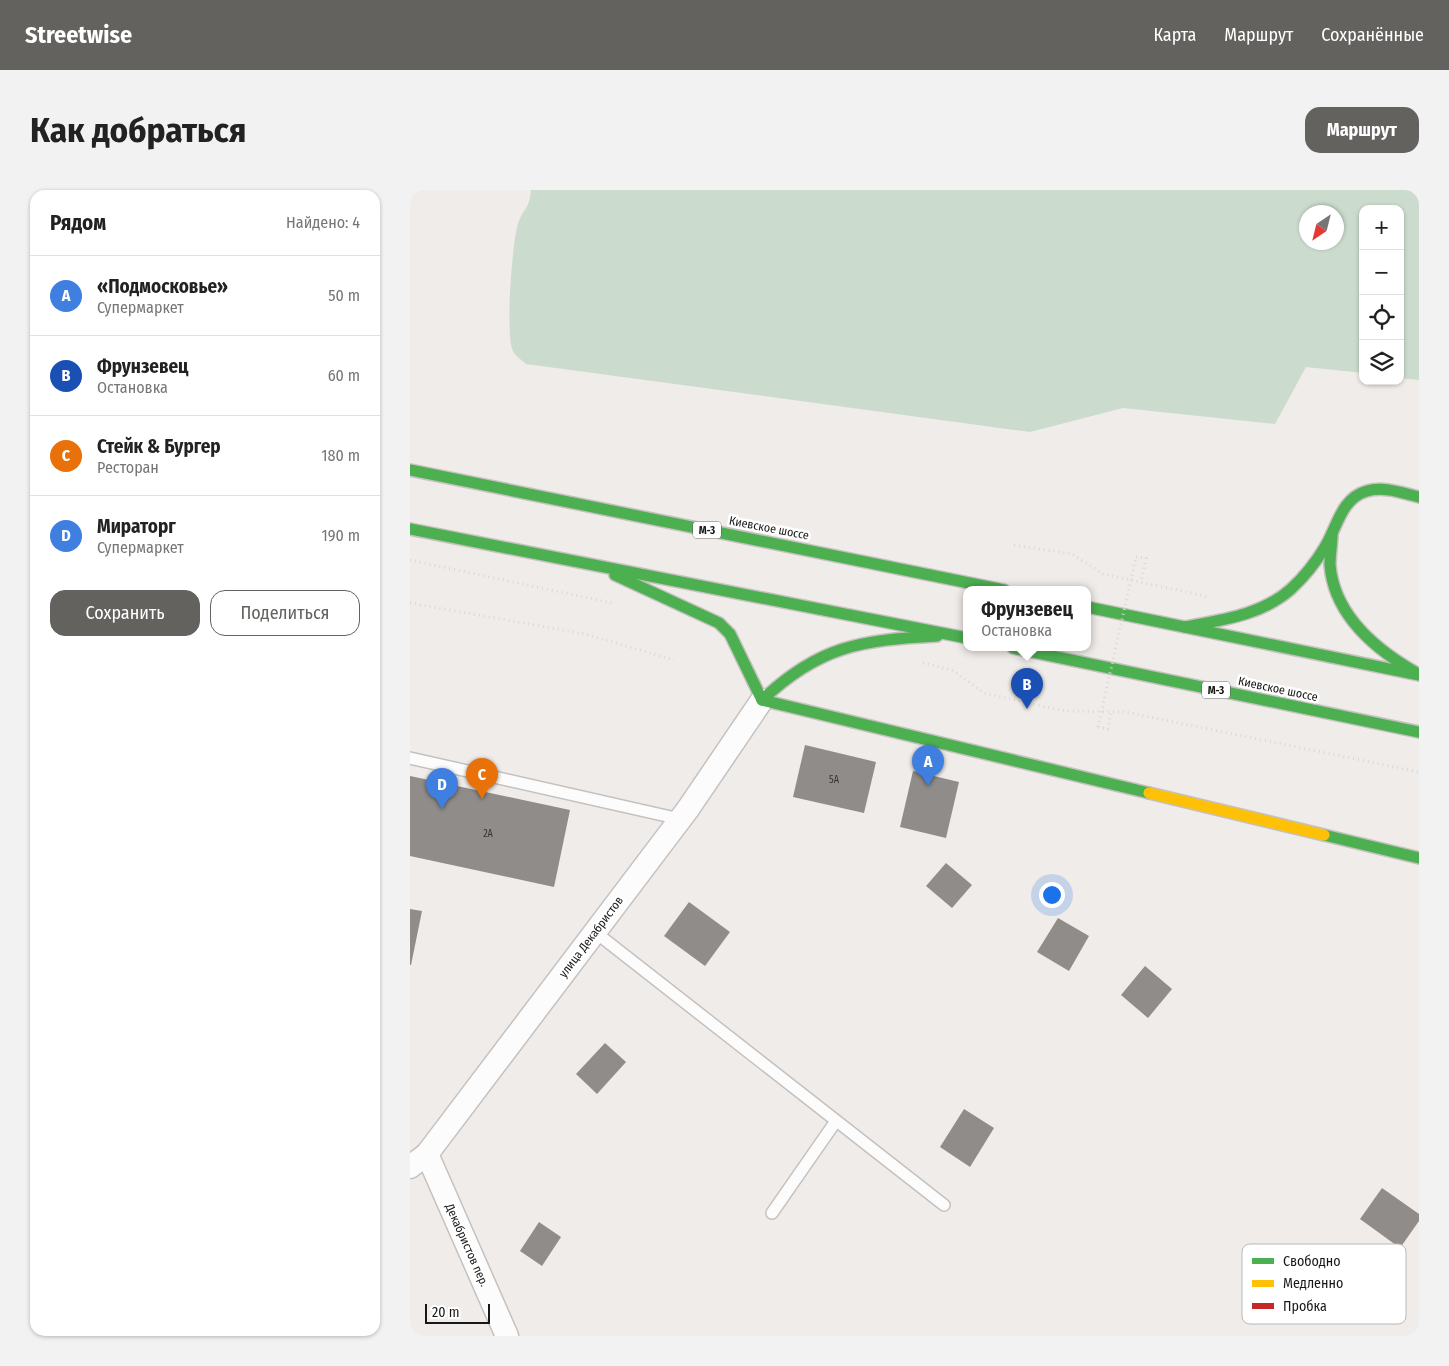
<!DOCTYPE html>
<html lang="ru">
<meta charset="utf-8">
<style>
:root{--surface:#fff;--page:#f2f2f2;--text:#222;--muted:#767676;--line:#e0e0e0;--accent:#64625f}
body{margin:0;font-family:"Fira Sans Condensed",sans-serif;background:var(--page);color:var(--text)}
.controls{position:absolute;right:15px;top:15px;display:grid;overflow:hidden;border-radius:10px;box-shadow:0 1px 4px #0004}
.controls button{width:45px;height:45px;display:grid;place-items:center;padding:0;border:0;border-bottom:1px solid var(--line);background:var(--surface);color:var(--text);font:25px sans-serif}
.compass{position:absolute;left:889px;top:15px;width:45px;height:45px;border-radius:50%;background:var(--surface);box-shadow:0 1px 4px #0004;rotate:215deg}
.scale{position:absolute;left:15px;bottom:12px;width:65px;box-sizing:border-box;padding-left:5px;border:2px solid #191715;border-top:0;font-size:14px;line-height:18px;white-space:nowrap;color:#191715;-webkit-text-stroke:4px #fff;paint-order:stroke}
.you{position:absolute;left:641px;top:704px;width:18px;height:18px;margin:-12px;border:4px solid #fff;border-radius:50%;background:#1a73e8;box-shadow:0 0 0 8px #1a73e833}
.badge{display:grid;place-items:center;width:32px;height:32px;border-radius:50%;background:var(--accent);color:#fff;font-size:16px;font-weight:700}
.pin{position:absolute;translate:-50% -41px;filter:drop-shadow(0 1px 2px #0008)}
.pin::after{content:'';position:absolute;top:26px;width:18px;height:15px;background:inherit;clip-path:polygon(0 0,100% 0,50% 100%)}
.popup{position:absolute;left:553px;top:396px;width:128px;height:65px;box-sizing:border-box;display:grid;place-content:center;border-radius:10px;background:var(--surface);filter:drop-shadow(0 1px 4px #0005);font-size:16px;white-space:nowrap;color:var(--muted)}
.popup b{font-size:19px;color:var(--text)}
.popup::after{content:'';position:absolute;left:50%;top:100%;margin-left:-10px;border:10px solid transparent;border-top-color:var(--surface)}
.list{margin:0;padding:0;list-style:none}
h2{display:flex;justify-content:space-between;align-items:center;height:65px;margin:0;padding:0 20px;font-size:21px}
h2 small{font-size:16px;font-weight:400;color:var(--muted)}
.list li{display:grid;grid-template-columns:32px 1fr auto;gap:15px;align-items:center;box-sizing:border-box;height:80px;padding:0 20px;border-top:1px solid var(--line)}
.list b{display:block;font-size:19px;white-space:nowrap}
.list p{margin:0;font-size:16px;white-space:nowrap;color:var(--muted)}
.list em{font-size:16px;font-style:normal;color:var(--muted)}
.actions{display:flex;gap:10px;padding:15px 20px}
.actions a{flex:1;padding:11px 0;border:1px solid var(--accent);border-radius:15px;text-align:center;font-size:18px;color:var(--accent)}
.actions .main{background:var(--accent);color:#fff}
.icon{flex:none;width:28px;height:28px;fill:none;stroke:currentColor;stroke-width:2;stroke-linecap:round;stroke-linejoin:round}
.map{position:relative;flex:none;width:1009px;height:1146px;overflow:hidden;border-radius:15px}
header{display:flex;align-items:center;gap:30px;box-sizing:border-box;height:70px;padding:0 25px;background:var(--accent);color:#fff}
header strong{font-size:24px}
nav{display:flex;gap:28px;margin-inline-start:auto;font-size:18px}
.intro{display:flex;align-items:center;justify-content:space-between;box-sizing:border-box;height:120px;padding:0 30px}
h1{margin:0;font-size:35px}
.button{padding:12px 22px;border-radius:15px;background:var(--accent);color:#fff;font-size:18px;font-weight:700}
main{display:flex;gap:30px;padding:0 30px}
aside{flex:1;background:var(--surface);border-radius:15px;box-shadow:0 1px 4px #0004}
.map>svg:first-child{display:block}
.green{fill:#cbdcce;fill-rule:evenodd}
.building{fill:#8f8c89}
.lines{fill:none;stroke-linecap:round;stroke-linejoin:round}
.lane-casing{stroke:#c4c1bf;stroke-width:14}
.street-casing{stroke:#c4c1bf;stroke-width:25}
.fast-casing{stroke:#c4c1bf;stroke-width:14}
.slow-casing{stroke:#c4c1bf;stroke-width:14}
.path{stroke:#dad8d7;stroke-width:3;stroke-dasharray:1 4;stroke-linecap:butt}
.lane{stroke:#fdfcfc;stroke-width:11}
.street{stroke:#fdfcfc;stroke-width:22}
.fast{stroke:#4caf50;stroke-width:11}
.slow{stroke:#ffc107;stroke-width:11}
.path-bridge{stroke:#dad8d7;stroke-width:3;stroke-dasharray:1 4;stroke-linecap:butt}
.labels{text-anchor:middle;stroke-width:5;stroke-linejoin:round;paint-order:stroke}
.number-label{font-size:10px;fill:#363432}
.shield{fill:#fff;stroke:#5e5d5b;stroke-width:1}
.shield-label{font-size:11px;font-weight:bold;fill:#191715}
.street-label{font-size:12px;fill:#191715;stroke:#fff}
.key{fill:#fff;stroke:#bab9b9;stroke-width:1}
.key-label{font-size:14px;fill:#191715}
</style>
<header>
<strong>Streetwise</strong>
<nav><a>Карта</a><a>Маршрут</a><a>Сохранённые</a></nav>
</header>
<div class="intro"><h1>Как добраться</h1><a class="button">Маршрут</a></div>
<main>
<aside>
<h2>Рядом<small>Найдено: 4</small></h2>
<ul class="list">
<li><span class="badge" style="background:#3f7fe0">A</span><div><b>«Подмосковье»</b><p>Супермаркет</p></div><em>50 m</em></li>
<li><span class="badge" style="background:#1a4fb4">B</span><div><b>Фрунзевец</b><p>Остановка</p></div><em>60 m</em></li>
<li><span class="badge" style="background:#e8710a">C</span><div><b>Стейк &amp; Бургер</b><p>Ресторан</p></div><em>180 m</em></li>
<li><span class="badge" style="background:#3f7fe0">D</span><div><b>Мираторг</b><p>Супермаркет</p></div><em>190 m</em></li>
</ul>
<div class="actions"><a class="main">Сохранить</a><a>Поделиться</a></div>
</aside>
<div class="map">
<svg width="1009" height="1146" viewBox="0 0 1009 1146">
<rect width="100%" height="100%" fill="#f0ece9"/>
<path class="green" d="M121,0H1009V190L990,188V19H953V183L896,177L865,234L713,218L620,242L116,174C112,170 105,166 103,161C95,147 102,47 109,31C115,16 119,20 121,0ZM896,22H926V52H896Z"/>
<g class="building">
<path d="M395,555L466,572L454,623L383,607Z"/>
<path d="M503,581L549,592L536,648L490,637Z"/>
<path d="M0,586L160,620L144,697L0,666Z"/>
<path d="M536,673L562,695L542,718L516,696Z"/>
<path d="M279,712L320,742L295,776L254,746Z"/>
<path d="M0,719L12,721L1,775H0Z"/>
<path d="M648,728L679,746L659,781L627,762Z"/>
<path d="M735,776L762,799L738,828L711,805Z"/>
<path d="M195,853L216,872L187,904L166,884Z"/>
<path d="M554,919L584,938L560,977L530,957Z"/>
<path d="M972,998L1009,1024V1031L990,1058L950,1029Z"/>
<path d="M129,1032L151,1047L132,1076L110,1061Z"/>
</g>
<g class="lines">
<g class="lane-casing">
<g id="lane">
<path d="M0,568L270,629"/>
<path d="M185,742L534,1015"/>
<path d="M362,1023L426,931"/>
</g>
</g>
<g class="street-casing">
<g id="street">
<path d="M17,964L97,1146"/>
<path d="M0,977L17,964L278,619L352,510"/>
</g>
</g>
<g class="fast-casing">
<g id="fast">
<path d="M0,280L594,400"/>
<path d="M0,339L557,448"/>
<path d="M922,344C922,354 920,364 920,375C924,424 965,459 1005,482"/>
<path d="M205,385L309,433L320,444L352,510"/>
<path d="M677,417L1009,485"/>
<path d="M775,437C812,430 852,425 881,399C894,387 906,372 915,357C927,338 931,308 957,301C974,296 992,303 1009,307"/>
<path d="M603,458L1009,542"/>
<path d="M352,510L739,603"/>
<path d="M352,510C409,456 451,450 527,446"/>
<path d="M914,645L1009,668"/>
</g>
</g>
<g class="slow-casing">
<path id="slow" d="M739,603L914,645"/>
</g>
<g class="path">
<path d="M604,355L662,364L693,384L799,407"/>
<path d="M726,367L736,368L731,392"/>
<path d="M0,370L202,413"/>
<path d="M0,413L175,444L264,470"/>
<path d="M513,473L542,480L574,503L640,518L658,521L715,522L1009,582"/>
<path d="M688,537L698,539L701,521"/>
</g>
<use href="#lane" class="lane"/>
<use href="#street" class="street"/>
<use href="#fast" class="fast"/>
<use href="#slow" class="slow"/>
<path class="path-bridge" d="M688,537L726,367"/>
</g>
<g class="labels">
<g class="number-label">
<text x="424" y="593">5А</text>
<text x="78" y="647">2А</text>
</g>
<g class="shield">
<rect x="283" y="331.5" width="28" height="17" rx="4"/>
<rect x="792" y="491.5" width="28" height="17" rx="4"/>
</g>
<g class="shield-label">
<text x="297" y="344">М-3</text>
<text x="806" y="504">М-3</text>
</g>
<g class="street-label">
<text transform="translate(359 338) rotate(11)" y="4">Киевское шоссе</text>
<text transform="translate(868 499) rotate(12)" y="4">Киевское шоссе</text>
<text transform="translate(181 747) rotate(-53)" y="4">улица Декабристов</text>
<text transform="translate(57 1055) rotate(66)" y="4">Декабристов пер.</text>
</g>
</g>
<rect x="832" y="1054" width="164" height="80" rx="8" class="key"/>
<rect x="842" y="1068" width="22" height="6" fill="#4caf50"/>
<rect x="842" y="1090" width="22" height="7" fill="#ffc107"/>
<rect x="842" y="1113" width="22" height="6" fill="#c62828"/>
<g class="key-label">
<text x="873" y="1076">Свободно</text>
<text x="873" y="1098">Медленно</text>
<text x="873" y="1121">Пробка</text>
</g>
</svg>
<div class="controls">
<button>+</button>
<button>−</button>
<button><svg class="icon" aria-label="locate" viewBox="0 0 24 24"><circle cx="12" cy="12" r="6"/><path d="M12 2v4M12 18v4M2 12h4M18 12h4"/></svg></button>
<button><svg class="icon" aria-label="layers" viewBox="0 0 24 24"><path d="M12 4l9 5-9 5-9-5zM3 14l9 5 9-5"/></svg></button>
</div>
<svg class="compass" viewBox="-18 -18 36 36"><path d="M0-13l5 13h-10z" fill="#e53935"/><path d="M0 13l5-13h-10z" fill="#767676"/></svg>
<div class="scale">20 m</div>
<div class="you"></div>
<div class="pin badge" style="left:518px;top:596px;background:#3f7fe0">A</div>
<div class="pin badge" style="left:617px;top:519px;background:#1a4fb4">B</div>
<div class="popup"><b>Фрунзевец</b>Остановка</div>
<div class="pin badge" style="left:72px;top:609px;background:#e8710a">C</div>
<div class="pin badge" style="left:32px;top:619px;background:#3f7fe0">D</div>
</div>
</main>
